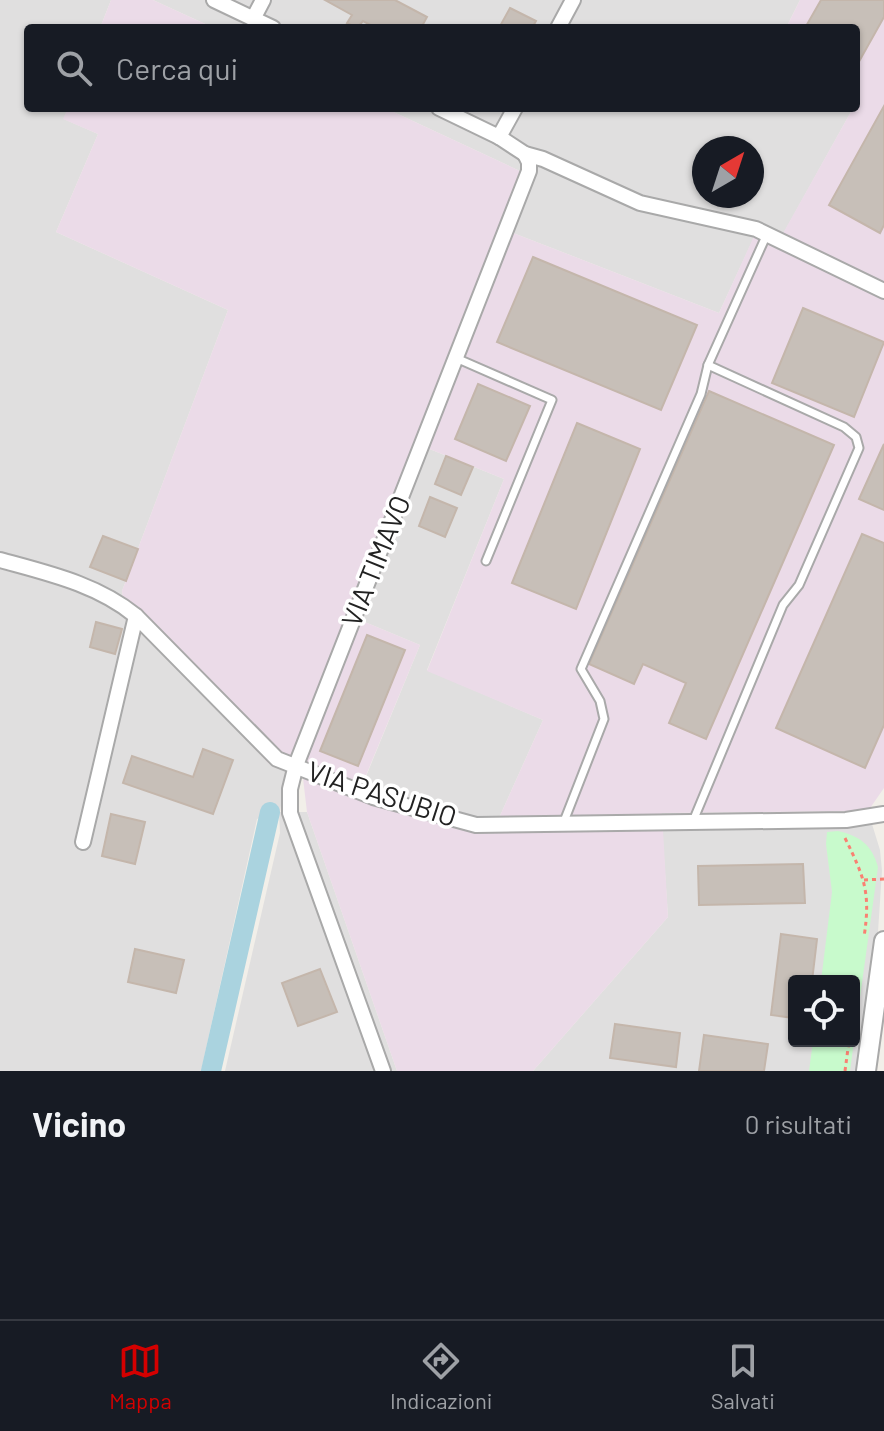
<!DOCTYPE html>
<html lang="it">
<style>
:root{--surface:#171b24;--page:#242831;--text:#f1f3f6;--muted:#9ea1a6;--line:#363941;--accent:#d40000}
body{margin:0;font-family:Barlow,sans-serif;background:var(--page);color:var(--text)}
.controls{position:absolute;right:24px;bottom:24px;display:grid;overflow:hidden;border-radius:8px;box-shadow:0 2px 6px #0004}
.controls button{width:72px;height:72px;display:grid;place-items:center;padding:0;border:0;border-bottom:2px solid var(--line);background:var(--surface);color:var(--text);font:40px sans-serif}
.compass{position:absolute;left:692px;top:136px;width:72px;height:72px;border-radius:50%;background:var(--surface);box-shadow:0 2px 6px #0004;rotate:39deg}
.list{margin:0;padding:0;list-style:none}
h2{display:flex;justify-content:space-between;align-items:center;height:104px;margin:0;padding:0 32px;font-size:34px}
h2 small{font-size:26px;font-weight:400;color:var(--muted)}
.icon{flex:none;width:44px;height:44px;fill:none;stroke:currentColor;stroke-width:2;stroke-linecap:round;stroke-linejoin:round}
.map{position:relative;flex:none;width:884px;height:1071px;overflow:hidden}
.search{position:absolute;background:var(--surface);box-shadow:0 2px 6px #0004;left:24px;right:24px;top:24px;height:88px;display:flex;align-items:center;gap:20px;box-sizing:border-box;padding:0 28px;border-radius:8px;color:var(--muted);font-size:30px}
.sheet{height:248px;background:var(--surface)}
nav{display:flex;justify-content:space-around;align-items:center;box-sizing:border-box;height:112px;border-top:2px solid var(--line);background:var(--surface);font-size:22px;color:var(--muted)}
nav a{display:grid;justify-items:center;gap:4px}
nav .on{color:var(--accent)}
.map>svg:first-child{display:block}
.residential{fill:#e0dfdf;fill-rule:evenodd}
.industrial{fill:#ebdbe8;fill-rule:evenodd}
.park{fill:#c8facc}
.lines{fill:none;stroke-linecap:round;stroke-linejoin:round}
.canal{stroke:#aad3df;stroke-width:20}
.building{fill:#c7bfb8;stroke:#c4b6ab;stroke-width:2}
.service-casing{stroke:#a9a9a9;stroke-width:11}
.minor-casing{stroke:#a9a9a9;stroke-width:18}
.tertiary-casing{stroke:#a9a9a9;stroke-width:22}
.path{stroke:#fa8072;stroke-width:3;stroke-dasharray:4 4;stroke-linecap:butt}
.service{stroke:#fff;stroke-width:7}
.minor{stroke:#fff;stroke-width:14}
.tertiary{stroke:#fff;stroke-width:18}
.labels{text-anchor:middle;stroke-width:7;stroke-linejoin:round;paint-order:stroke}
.street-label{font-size:28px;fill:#222;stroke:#fff}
</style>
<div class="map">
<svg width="884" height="1071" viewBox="0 0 884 1071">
<rect width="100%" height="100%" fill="#f2efe9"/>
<g class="residential">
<path d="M0,0H111L100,28H28V108H68L64,119L98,134L56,232L228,310L122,591L125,617L222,713L269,764L286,772L280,812H307L397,1071H225L280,833L279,812L257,819L201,1071H0Z"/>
<path d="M153,0H800L786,28H214Z"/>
<path d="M385,108H853L777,245L755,235L719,313L498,227L520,171ZM704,148H752V196H704Z"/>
<path d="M427,448L504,479L427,670L543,720L499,818L477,817L377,792L362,786L420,645L360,620Z"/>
<path d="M868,811L880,850L882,871L877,947L859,1071H533L668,917L661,813ZM794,981H854V1041H794Z"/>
</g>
<g class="industrial">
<path d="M111,0H153L214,28H100Z"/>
<path d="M800,0H884V788L868,811L662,813L668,917L533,1071H397L307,812L303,778L269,764L222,713L125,617L122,591L228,310L56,232L98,134L63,119L68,108H385L520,171L498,227L719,313L755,234L777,244L853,108H856V28H786ZM427,448L504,479L427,671L543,720L499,818L477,817L377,792L362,785L420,645L360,620Z"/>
</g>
<g class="park">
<path d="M838,831C860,836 872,845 878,867L854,1041V981H821L832,892L826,844L827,832Z"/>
<path d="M813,1041H854L850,1071H809Z"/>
</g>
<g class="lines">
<path class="canal" d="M211,1071L270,812"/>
</g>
<g class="building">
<path d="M325,0H395L427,17L421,28H376L363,21L357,28L347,23L352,15Z"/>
<path d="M821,0H884V17L856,67V28H805Z"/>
<path d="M510,8L536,21L532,28H499Z"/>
<path d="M884,106V225L880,233L829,205Z"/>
<path d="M533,257L697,325L661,410L497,342Z"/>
<path d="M803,308L884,342L854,417L772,383Z"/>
<path d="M478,384L530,406L506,461L455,439Z"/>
<path d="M709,391L834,445L706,739L669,723L686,683L643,664L634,684L589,664Z"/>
<path d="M577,423L640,449L576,609L512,583Z"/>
<path d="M884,444V510L859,499Z"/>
<path d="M446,456L473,467L461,495L435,484Z"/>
<path d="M430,497L457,508L445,537L419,526Z"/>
<path d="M862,534L884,543V725L865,768L776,728Z"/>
<path d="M103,536L138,549L126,581L90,567Z"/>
<path d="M96,622L122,629L115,654L90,647Z"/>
<path d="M367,635L405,650L358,766L320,751Z"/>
<path d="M203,749L233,760L213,814L123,783L132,756L193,777Z"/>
<path d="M111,814L145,822L135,864L102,856Z"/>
<path d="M803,864L805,903L699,905L698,866Z"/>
<path d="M781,934L817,939L812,981H794V1018L771,1015Z"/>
<path d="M135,949L184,960L176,993L128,982Z"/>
<path d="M320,969L337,1012L298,1026L282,983Z"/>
<path d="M615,1024L680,1033L676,1067L610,1058Z"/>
<path d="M704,1035L768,1044L764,1071H699Z"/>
</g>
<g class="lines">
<g class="service-casing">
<g id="service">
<path d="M456,358L552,400L486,561"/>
<path d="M693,821L783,605L799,585L859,448L856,437L844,427L708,365"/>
<path d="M563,824L604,719L600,701L581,669L701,394L708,365L767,234"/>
</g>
</g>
<g class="minor-casing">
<g id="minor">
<path d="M214,0L273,28"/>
<path d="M253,19L263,0"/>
<path d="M558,28L573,0"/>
<path d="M439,108L499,137L525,154L543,159L640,203L756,229L884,291"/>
<path d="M499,137L515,108"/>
<path d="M0,560C47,573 97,584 136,616L277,759L373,797L476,825L846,820L884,814"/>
<path d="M83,842L136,616"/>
<path d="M383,1071L290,813V789L296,765L529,171V162L525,154"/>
</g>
</g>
<g class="tertiary-casing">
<path id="tertiary" d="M866,1071L884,941"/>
</g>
<g class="path">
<path d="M845,838C864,877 871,892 864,937"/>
<path d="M864,880L884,879"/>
<path d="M854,1008L858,980"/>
<path d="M845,1071L849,1041"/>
</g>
<use href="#service" class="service"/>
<use href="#minor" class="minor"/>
<use href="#tertiary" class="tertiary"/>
</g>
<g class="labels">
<g class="street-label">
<text transform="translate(376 561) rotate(-68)" y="10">VIA TIMAVO</text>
<text transform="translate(382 794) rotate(18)" y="10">VIA PASUBIO</text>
</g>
</g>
</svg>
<div class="controls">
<button><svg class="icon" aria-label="locate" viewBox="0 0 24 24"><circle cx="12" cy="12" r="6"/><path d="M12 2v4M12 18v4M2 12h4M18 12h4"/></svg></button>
</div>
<svg class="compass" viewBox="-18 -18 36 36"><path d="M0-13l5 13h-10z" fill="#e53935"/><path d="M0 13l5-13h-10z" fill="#9ea1a6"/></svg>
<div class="search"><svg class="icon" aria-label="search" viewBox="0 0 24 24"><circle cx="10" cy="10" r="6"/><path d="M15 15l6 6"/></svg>Cerca qui</div>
</div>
<section class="sheet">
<h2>Vicino<small>0 risultati</small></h2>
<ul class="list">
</ul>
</section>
<nav>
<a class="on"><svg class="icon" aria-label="map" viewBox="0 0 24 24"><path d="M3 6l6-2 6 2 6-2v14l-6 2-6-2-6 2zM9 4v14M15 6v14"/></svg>Mappa</a>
<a><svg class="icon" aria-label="directions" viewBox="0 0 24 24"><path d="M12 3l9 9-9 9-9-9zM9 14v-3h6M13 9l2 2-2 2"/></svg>Indicazioni</a>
<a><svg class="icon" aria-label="saved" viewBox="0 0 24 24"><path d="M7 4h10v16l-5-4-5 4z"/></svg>Salvati</a>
</nav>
